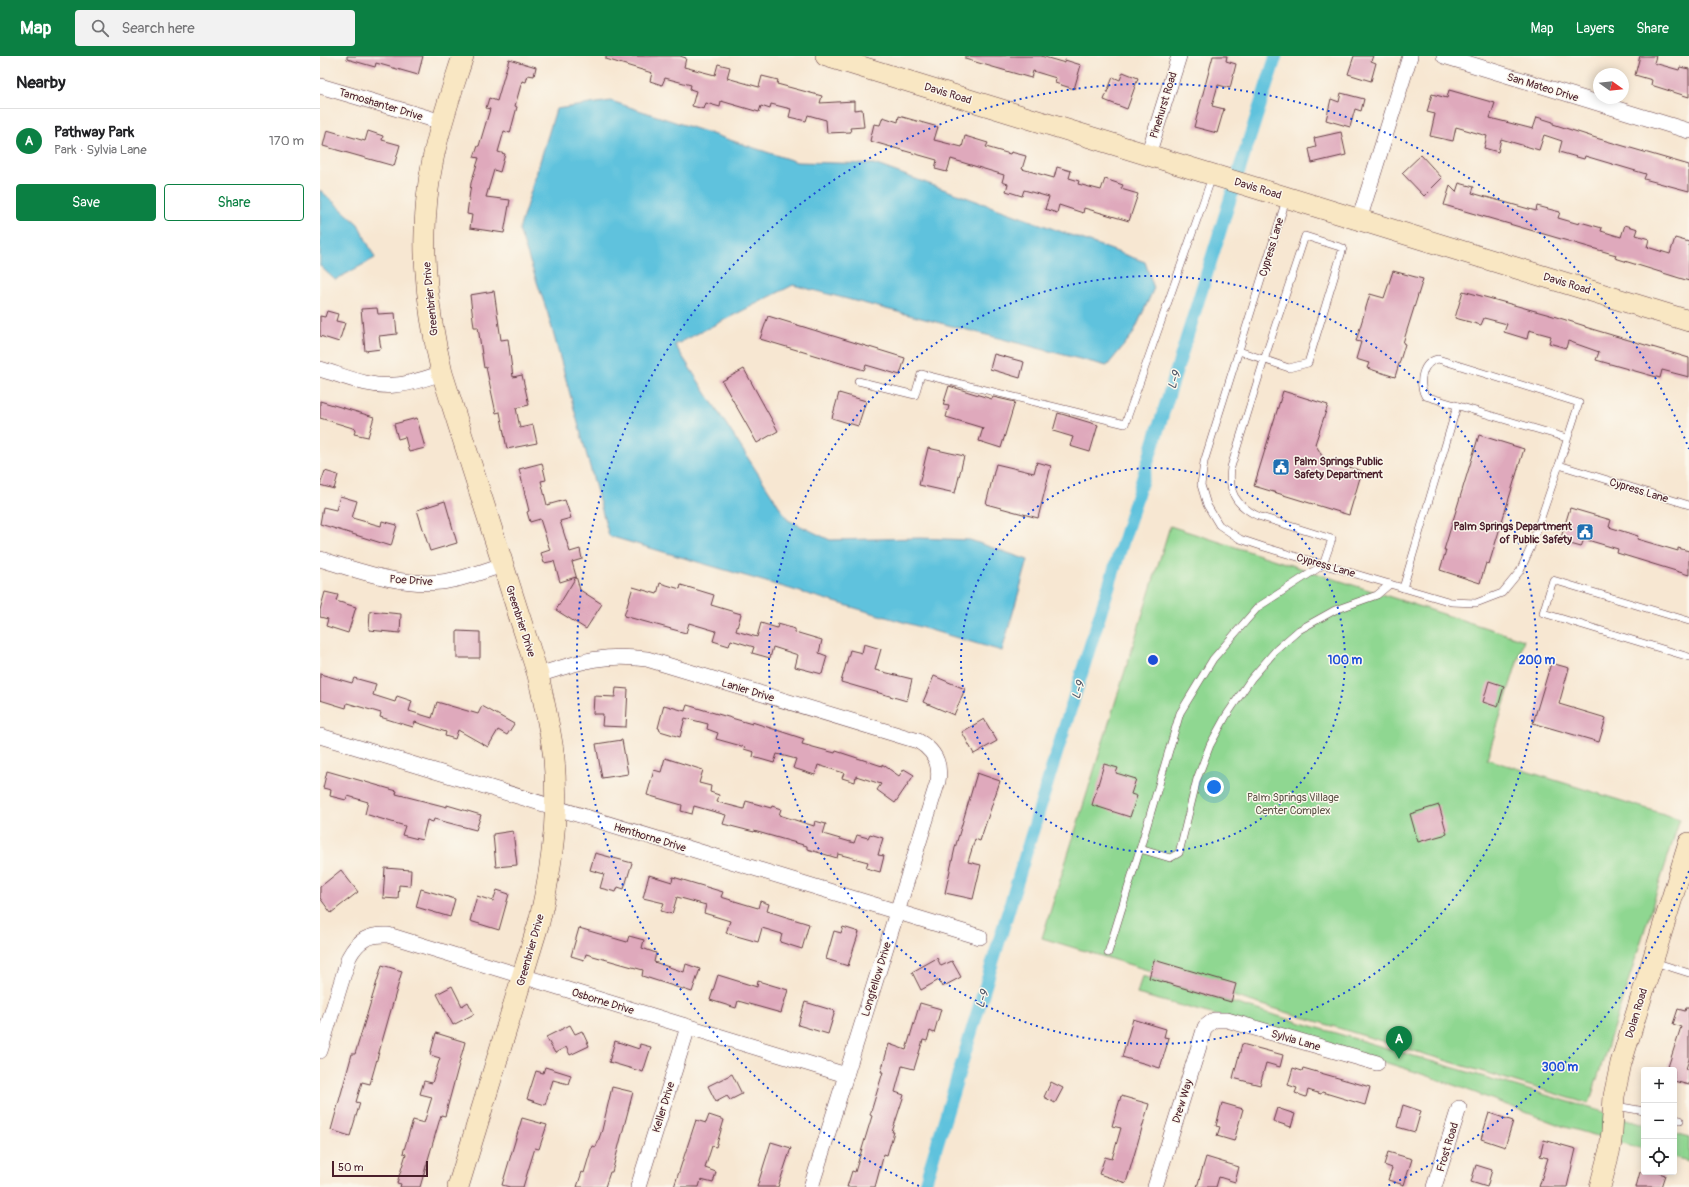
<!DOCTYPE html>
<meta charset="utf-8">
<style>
:root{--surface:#fff;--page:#f2f2f2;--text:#202124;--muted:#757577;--line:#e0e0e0;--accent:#0b8043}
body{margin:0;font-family:Pangolin,sans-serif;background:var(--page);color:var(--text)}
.controls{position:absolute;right:12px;bottom:12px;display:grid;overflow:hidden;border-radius:4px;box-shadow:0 2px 10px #0003}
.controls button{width:36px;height:36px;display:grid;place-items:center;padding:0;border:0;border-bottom:1px solid var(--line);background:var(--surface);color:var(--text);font:20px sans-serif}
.compass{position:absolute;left:1273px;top:12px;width:36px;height:36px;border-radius:50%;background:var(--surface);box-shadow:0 2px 10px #0003;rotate:105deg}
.scale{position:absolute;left:12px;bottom:10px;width:96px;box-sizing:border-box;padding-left:4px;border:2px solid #4a1f2b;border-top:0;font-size:11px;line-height:14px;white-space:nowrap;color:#4a1f2b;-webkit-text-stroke:3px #fbf7ec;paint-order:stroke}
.you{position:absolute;left:894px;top:731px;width:14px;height:14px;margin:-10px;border:3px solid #fff;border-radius:50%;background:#1a73e8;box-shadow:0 0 0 6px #1a73e833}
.badge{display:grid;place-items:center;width:26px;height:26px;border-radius:50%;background:var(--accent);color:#fff;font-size:13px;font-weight:700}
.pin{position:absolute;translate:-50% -33px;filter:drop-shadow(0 1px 2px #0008)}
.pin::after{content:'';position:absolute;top:21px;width:14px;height:12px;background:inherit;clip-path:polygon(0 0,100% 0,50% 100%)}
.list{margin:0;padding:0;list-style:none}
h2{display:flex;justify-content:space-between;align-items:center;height:52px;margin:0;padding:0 16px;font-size:17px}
h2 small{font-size:13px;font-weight:400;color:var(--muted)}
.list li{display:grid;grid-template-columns:26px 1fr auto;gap:12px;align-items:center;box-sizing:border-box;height:64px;padding:0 16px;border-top:1px solid var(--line)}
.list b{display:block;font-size:15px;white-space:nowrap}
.list p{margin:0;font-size:13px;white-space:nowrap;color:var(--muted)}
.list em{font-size:13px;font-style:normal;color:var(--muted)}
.actions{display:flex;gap:8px;padding:12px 16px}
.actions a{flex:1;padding:9px 0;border:1px solid var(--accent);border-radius:4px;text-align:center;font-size:14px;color:var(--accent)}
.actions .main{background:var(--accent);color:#fff}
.icon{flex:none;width:22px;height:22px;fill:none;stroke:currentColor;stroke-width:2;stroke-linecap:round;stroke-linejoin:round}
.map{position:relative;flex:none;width:1369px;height:1131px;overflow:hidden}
header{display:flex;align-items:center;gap:24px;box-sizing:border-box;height:56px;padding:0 20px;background:var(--accent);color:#fff}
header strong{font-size:19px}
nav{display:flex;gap:22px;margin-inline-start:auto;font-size:14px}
.search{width:280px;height:36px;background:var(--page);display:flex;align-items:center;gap:10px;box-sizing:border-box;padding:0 14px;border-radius:4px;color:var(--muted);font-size:15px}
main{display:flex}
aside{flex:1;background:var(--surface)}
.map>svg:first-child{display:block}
.green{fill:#8fd791;stroke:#6c7b5e}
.water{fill:#5fc2dd;stroke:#547084}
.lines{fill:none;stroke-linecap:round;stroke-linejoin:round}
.canal{stroke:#5fc2dd;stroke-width:13}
.building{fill:#dfa9bc}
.lane-casing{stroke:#643d44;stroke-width:8}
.street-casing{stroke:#643d44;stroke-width:16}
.secondary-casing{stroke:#643d44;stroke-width:22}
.lane{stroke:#fff;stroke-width:7}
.street{stroke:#fff;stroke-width:15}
.secondary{stroke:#f9e7c3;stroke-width:21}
.ring{fill:none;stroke:#1d4ed8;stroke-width:2;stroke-dasharray:2 4}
.labels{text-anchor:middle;stroke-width:3;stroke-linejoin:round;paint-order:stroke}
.street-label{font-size:11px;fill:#4a1f2b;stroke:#fbf7ec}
.poi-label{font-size:11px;font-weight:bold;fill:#4a1f2b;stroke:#fbf7ec;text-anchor:start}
.park-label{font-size:11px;fill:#5f564a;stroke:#fbf7ec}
.water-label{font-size:12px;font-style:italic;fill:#515869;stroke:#fbf7ec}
.centre{fill:#1d4ed8;stroke:#fbf7ec;stroke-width:2}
.ring-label{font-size:12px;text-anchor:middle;font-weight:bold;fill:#1d4ed8;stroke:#fbf7ec;stroke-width:3;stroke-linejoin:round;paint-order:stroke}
</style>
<header>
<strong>Map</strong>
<div class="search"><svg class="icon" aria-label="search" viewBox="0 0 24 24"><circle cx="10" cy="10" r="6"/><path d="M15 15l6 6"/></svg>Search here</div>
<nav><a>Map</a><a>Layers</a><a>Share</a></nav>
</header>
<main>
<aside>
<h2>Nearby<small></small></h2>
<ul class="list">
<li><span class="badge">A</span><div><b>Pathway Park</b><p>Park · Sylvia Lane</p></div><em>170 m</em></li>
</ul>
<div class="actions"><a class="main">Save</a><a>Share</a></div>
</aside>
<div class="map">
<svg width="1369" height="1131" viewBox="0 0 1369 1131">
<rect width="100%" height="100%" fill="#fbf7ec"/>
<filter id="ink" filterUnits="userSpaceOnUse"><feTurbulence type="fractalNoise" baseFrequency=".025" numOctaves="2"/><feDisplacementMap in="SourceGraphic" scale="8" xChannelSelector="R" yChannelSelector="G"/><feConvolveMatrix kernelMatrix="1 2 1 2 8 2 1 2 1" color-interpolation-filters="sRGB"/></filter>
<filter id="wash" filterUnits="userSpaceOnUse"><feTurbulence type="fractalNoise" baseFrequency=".012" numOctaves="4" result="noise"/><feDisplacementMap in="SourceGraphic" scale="16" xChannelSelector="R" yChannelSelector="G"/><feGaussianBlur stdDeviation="0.9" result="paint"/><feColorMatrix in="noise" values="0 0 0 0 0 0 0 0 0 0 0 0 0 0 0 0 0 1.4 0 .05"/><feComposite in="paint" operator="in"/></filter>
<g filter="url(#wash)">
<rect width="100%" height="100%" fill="#f7e7d2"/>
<g class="green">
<path d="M850,470L1204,584L1167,703L1360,763L1269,1048L722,882Z"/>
<path d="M822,920L1324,1068V1093L1242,1070L1145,1033L1090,1014L1018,992L817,938Z"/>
<path d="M1354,1077L1369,1081V1105L1354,1101Z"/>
</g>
<g class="water">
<path d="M291,45L477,106L554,108L825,206L834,232L813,278L787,310L473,229L355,289L468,464L510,484L600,482L650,484L708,504L682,595L289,480L228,258L199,174L236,53Z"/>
<path d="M0,134L38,168L55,202L15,224L0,210Z"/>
</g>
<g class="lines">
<g class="canal">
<path d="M919,115L956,0"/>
<path d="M604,1131L731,715L912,137"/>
</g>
</g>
<g id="blocks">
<g class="building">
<path d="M27,0H103L98,19L56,7L55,11L27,3Z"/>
<path d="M286,0H360L366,2L364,11L395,19L398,8L410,11L407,22L439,31L442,20L458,24L457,28L502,40L500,47L534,45V54L542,53L544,71L530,72L531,76L507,77L506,64L488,59L486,65L469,61L471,53L451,48L450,53L441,50L439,56L401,45L400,51L386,47L384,53L372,50L376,35L370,33L371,29L345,22L342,29L330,25L332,17L286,3Z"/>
<path d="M645,0H721L745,7V4L761,9L754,33L735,27L736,22L713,15L711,22L645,3Z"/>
<path d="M893,0H907L906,5L916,8L910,32L898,29L892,50L904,53L897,77L874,71Z"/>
<path d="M1034,0H1053L1051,5L1056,7L1051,25L1028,18Z"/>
<path d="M1320,0H1336L1334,7L1359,14L1360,11L1369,13V41L1331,29L1332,24L1315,19Z"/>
<path d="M189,3L216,11L214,20L208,19L206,26L202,25L195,50L197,51L190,77L184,75L178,96L185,98L180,116L174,114L166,141L190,144L184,177L150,172L152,159L147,158L151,127L159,102L154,101L158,90H159L170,53L166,52L169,42L177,45Z"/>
<path d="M803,16L818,22L807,53L784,44L793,21L800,24Z"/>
<path d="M1129,34L1175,47L1170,62L1213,73L1217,61L1233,66V68L1276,82L1369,109V135L1324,123L1326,118L1265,100L1264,103L1239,96L1242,85L1224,79L1219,94L1181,83L1178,96L1164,92L1167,80L1136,71L1133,85L1110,80L1115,58L1107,56L1112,38L1127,42Z"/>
<path d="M1021,37L1044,43L1041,55L1035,53L1030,71L1006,64L1011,43L1019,46Z"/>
<path d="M579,60L618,71L614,84L642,91L645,80L668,87L666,91L690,98L691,96L706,100L702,113L734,122L737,111L751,115L749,122L759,125L758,128L781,134L785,123L803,129L801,133L818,138L809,165L764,152L763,157L739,149L737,157L725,153L729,141L704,134L702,140L686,135L688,128L682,126L684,119L631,103L627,116L615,113L617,104L550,85L554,68L560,69L563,61L578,66Z"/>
<path d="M7,74L45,85L48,75L63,80L62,84L80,89L74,110L3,90Z"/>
<path d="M1021,76L1026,99L992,107L989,93L996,91L994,82Z"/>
<path d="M1101,99L1122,122L1104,140L1082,117Z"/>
<path d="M1139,127L1154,131L1152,137L1216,155L1217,150L1240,156L1238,162L1259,168L1260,166L1282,172L1281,175L1301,181L1305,169L1318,173L1316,179L1329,183L1327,191L1350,198L1355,182L1369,186V225L1295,202L1296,199L1124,149L1130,130L1136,136Z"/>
<path d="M1073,215L1103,223L1083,287L1085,288L1075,321L1047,312L1049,307L1036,303L1041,286L1036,285L1050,238L1064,242Z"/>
<path d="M174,235L181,284L188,283L193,321L202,319L209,349L196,352L200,372L213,369L217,387L187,393L180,356L176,357L166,311L164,312L158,271H154L150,239Z"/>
<path d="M1143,235L1230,259L1265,270V271L1369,302V321L1342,314L1340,322L1276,304L1279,296L1248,285L1246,292L1229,287L1231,280L1209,274L1207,283L1184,276L1187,268L1164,262L1161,269L1135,262Z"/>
<path d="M57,252L58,258L75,257L77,278L59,280L61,293L45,295L41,253Z"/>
<path d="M7,255L18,258L16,265L25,267L19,286L0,280V260L5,261Z"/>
<path d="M448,260L585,302L580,319L546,309L544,314L440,283Z"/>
<path d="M674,298L704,306L700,322L670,313Z"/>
<path d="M424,313L458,375L437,387L402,325Z"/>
<path d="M629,330L672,343L673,341L695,346L681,392L659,385L663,372L626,361L629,350L623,349Z"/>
<path d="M963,335L1008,349L995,388L1000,396L1003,403L1042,415L1029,459L934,430Z"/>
<path d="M519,337L546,345L538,370L512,362Z"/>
<path d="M0,345L54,361L48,381L34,378L36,373L0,362Z"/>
<path d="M738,357L778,369L770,396L750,390L753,381L733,375Z"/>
<path d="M97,362L105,392L89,396L85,381L78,383L74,368Z"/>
<path d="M1159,379L1204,393L1169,508L1166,507L1160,527L1120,514L1126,494H1124Z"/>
<path d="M608,392L644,400L635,437L599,429Z"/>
<path d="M717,406L731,410L718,462L666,448L676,408L714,417Z"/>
<path d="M222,407L226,424L221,425L227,449L245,444L251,462L240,465L250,496L260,493L262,503L252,506L260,534L282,548L266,573L236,554L256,521L240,526L234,505L224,507L221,497L230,494L220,463L210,466L207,456L209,455L199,413Z"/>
<path d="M5,415L18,419L14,433L0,429Z"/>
<path d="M20,440L37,445L32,462L61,470L62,465L77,469L71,490L0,468L3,451L16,454Z"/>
<path d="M125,445L137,487L110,495L97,454Z"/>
<path d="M1250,452L1291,464L1289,471L1318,480L1317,483L1358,495V492L1369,495V519L1297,497L1298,493L1264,483L1261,491L1240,485Z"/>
<path d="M340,527L360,533L361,529L394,539L391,549L421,558L416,575L437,581L441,567L457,572L458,568L475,573V576L502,584L499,597L507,600L502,618L475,611L478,599L453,591L450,602L432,597L434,591L411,584L409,590L393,585L396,575L369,567L366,577L304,560L313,531L337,538Z"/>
<path d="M5,536L18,539L16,545L36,551L28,577L6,570L8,563L0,561V554Z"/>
<path d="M50,555L81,558L80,577L49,574Z"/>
<path d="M137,575L160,576V602H137Z"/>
<path d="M544,588L561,593L555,614L592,623L587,645L521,626L530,594L542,597Z"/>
<path d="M1231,607L1249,612L1239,648L1286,662L1279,686L1213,667Z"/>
<path d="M0,618L32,627L34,622L56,628L53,639L75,646L77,640L92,645L89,655L112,662L117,646L158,658L162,650L194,668L187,679L178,674L168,691L138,674L135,683L125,680L126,676L95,666L93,671L60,661L61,657L27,647L26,652L0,644Z"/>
<path d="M614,620L645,633L634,659L603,646Z"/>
<path d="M1169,625L1184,630L1178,651L1163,646Z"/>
<path d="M296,632L308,633L306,671L282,670L283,658H273L274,640L295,641Z"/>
<path d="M344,649L365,655L367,649L432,668V666L484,683L482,688L515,697L516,695L562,710V708L579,720L584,713L594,719L575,747L557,734L561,728L536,720L535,726L522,722L524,717L498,709L495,719L473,712L476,703L457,698L454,707L433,701L434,696L424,693L425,691L396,683L398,677L387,673L388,668L365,662L360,681L340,675L339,672H338Z"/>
<path d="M664,663L677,685L654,698L642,676Z"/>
<path d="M302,684L308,718L282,722L276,688Z"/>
<path d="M345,702L383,714L379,727L391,730L390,736L399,739L397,746L424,753L426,745L451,752L452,750L461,753L459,759L494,770L495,765L506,768L503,778L534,787L537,779L548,782L550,778L563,782L558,799L564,800L560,816L546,812L548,806L518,798L517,802L487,793V790L434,775V776L403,768L406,759L374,750L372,758L361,755L362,749L327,739L334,714L341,716Z"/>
<path d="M784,708L798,712L796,717L816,723L811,738L817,740L810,761L772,749Z"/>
<path d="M7,715L77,735L76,738L127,751V749L161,759L156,774L114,763L113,766L107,764L102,784L82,779L85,770L45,758L48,746L28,740L26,744L10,740L11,734L3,732Z"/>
<path d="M657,717L680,725L660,785L655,783L648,806L661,809L653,843L625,837L635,792Z"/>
<path d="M1119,749L1127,778L1098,786L1090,758Z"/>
<path d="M193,775L197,809L176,811L173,778Z"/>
<path d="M275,797L312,807L304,833L298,831L296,836L280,832L284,818L270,814Z"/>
<path d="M65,812L91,814L90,830L79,829L78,843L63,842Z"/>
<path d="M21,814L38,836L11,857L0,842V831Z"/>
<path d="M329,819L352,826L353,821L403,836L401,841L438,852L440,845L449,848L447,855L489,868L482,893L460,886L462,878L442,872L438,886L406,877L410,865L384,857L386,849L357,841L352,858L341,855L344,847L323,842Z"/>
<path d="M101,833L135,843L130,861L96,851Z"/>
<path d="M177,834L189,838L179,874L150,865L157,840L173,845Z"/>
<path d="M523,871L539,876L528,910L506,903L514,875L521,877Z"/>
<path d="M259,872L307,886L309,880L324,884L322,892L336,897L334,906L364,916L366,908L380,913L372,936L322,920L323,914L266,898L264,904L251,900Z"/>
<path d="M617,902L621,910L632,905L641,921L622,931L619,924L601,934L592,916Z"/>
<path d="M834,904L916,928L911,946L829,922Z"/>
<path d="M62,909L82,915L50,1028L42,1026L36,1046L40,1047L30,1080L11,1074L32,998H35Z"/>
<path d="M398,919L437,931L438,925L468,934L461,957L418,945L416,952L390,944Z"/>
<path d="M132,930L142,950L148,946L154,958L133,969L117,938Z"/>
<path d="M485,946L515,955L508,978L478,969Z"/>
<path d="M600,947L621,953L614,977L610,975L607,985L603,984L594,1013L582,1010L575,1036L584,1039L572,1076H574L567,1099L564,1098L555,1131H527L532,1115L535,1116L552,1060L550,1059L563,1016H561L569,988L586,994Z"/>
<path d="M1366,952H1369V1003L1366,1013H1369V1029L1354,1025V1014H1347L1361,971L1353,968L1358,953L1365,955Z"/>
<path d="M813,963L846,973L844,981L849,982L840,1012L802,1001Z"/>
<path d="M250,969L255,978L262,975L269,990L250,999L246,991L235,997L226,981Z"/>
<path d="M116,977L145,986L125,1060L121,1059L100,1131H80L81,1128L77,1127L86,1098L83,1097L93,1064L104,1067L112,1041L100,1038L104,1025L112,1027L120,1002L110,999Z"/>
<path d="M295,985L319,993L320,988L331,991L323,1016L289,1006Z"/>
<path d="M922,988L963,999L960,1011L946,1007L940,1029L913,1022Z"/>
<path d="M225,1011L251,1019L248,1028L233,1024L225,1049L207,1043L216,1015L223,1017Z"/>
<path d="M973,1012L982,1015L983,1012L1050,1031L1045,1049L1002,1036L1001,1038L988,1034L986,1041L975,1037L977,1032L968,1029Z"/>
<path d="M412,1018L422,1038L410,1044L407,1040L396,1046L388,1030Z"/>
<path d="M731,1026L743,1032L735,1047L724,1041Z"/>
<path d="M292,1031L313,1036L292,1116H290L285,1131H257L262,1116L264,1117L272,1090L276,1091L282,1074Z"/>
<path d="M801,1040L829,1048L806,1127L779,1118L785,1101L792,1103L801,1072L792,1070Z"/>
<path d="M902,1047L923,1053L914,1085L897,1080L900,1071L896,1070Z"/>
<path d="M1083,1049L1101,1055L1095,1076L1077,1071Z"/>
<path d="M957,1052L975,1058L971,1071L953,1065Z"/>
<path d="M1169,1057L1193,1065L1185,1091L1161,1083Z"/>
<path d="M389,1059L404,1064L396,1091L392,1090L385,1112L396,1116L393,1127L381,1124L379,1131H354L376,1064L386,1067Z"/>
<path d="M202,1062L227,1069L219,1093L215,1092L203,1131H190L182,1129Z"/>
<path d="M1224,1084L1256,1093L1247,1131H1219L1228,1102L1220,1100Z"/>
<path d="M451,1086L471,1092L458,1131H437Z"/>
<path d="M1068,1096L1092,1103L1084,1129L1068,1124L1072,1112L1064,1109Z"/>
<path d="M886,1101L919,1111L915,1126L899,1121L896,1131H877Z"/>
<path d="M1156,1109L1172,1114L1167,1131L1151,1126Z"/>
<path d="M1320,1116H1336L1345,1119L1341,1131H1316Z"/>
</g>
</g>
</g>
<g filter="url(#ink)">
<use href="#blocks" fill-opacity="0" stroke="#643d44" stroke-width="1"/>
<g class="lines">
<g class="lane-casing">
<g id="lane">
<path d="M966,144L884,406L881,429L887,449L899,469L920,483L944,491L1131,546L1156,547L1182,537L1200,515L1211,491L1239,409L1369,449"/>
<path d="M538,325L595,339L601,318L805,368L892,121"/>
<path d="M1239,409L1259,347L1118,303C1102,306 1098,326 1105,340L1247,382"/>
<path d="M1083,532L1137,350"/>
<path d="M1369,565L1233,524L1223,557L1369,601"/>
<path d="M820,793L850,802L859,797L877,723L890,689L906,660L931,623L956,594L979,574L1015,554L1057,539L1070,528"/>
<path d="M788,897L820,793L860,657L893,603L938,551L1003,509L1012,483L938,460C915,449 908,436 911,411L944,304L985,180L1023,192L988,307L969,312L919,295"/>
<path d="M1334,906L1369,917"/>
<path d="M1296,1050L1324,1055"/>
<path d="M1354,1063L1360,1064"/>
</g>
</g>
<g class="street-casing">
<g id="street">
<path d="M1124,0L1369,75"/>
<path d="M0,30L122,66"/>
<path d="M828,99L859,0"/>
<path d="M1039,164L1090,0"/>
<path d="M0,313C24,320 49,332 75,329C91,328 107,322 122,317"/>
<path d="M0,503C39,515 79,530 121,526C142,524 163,515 183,509"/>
<path d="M218,619C259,606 283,597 327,603L598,685C614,694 621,707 618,725L491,1131"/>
<path d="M0,680L660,881"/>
<path d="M0,995L29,901C38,884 49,878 68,879L526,1019"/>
<path d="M318,1131L368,971"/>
<path d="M835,1131L885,971L894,964H907L1057,1007"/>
<path d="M1114,1131L1139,1052"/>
</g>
</g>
<g class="secondary-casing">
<g id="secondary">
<path d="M506,0L1369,265"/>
<path d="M138,1131L219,866C232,813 239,758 234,703C231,675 224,647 218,619L122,317C105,246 98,175 113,103C120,68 132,34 143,0"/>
<path d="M1280,1131L1290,1093L1292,1075L1294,1040L1301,1007L1369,787"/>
</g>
</g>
<use href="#lane" class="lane"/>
<use href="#street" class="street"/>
<use href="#secondary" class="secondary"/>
</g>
</g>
<g class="ring">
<circle cx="833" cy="604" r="192"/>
<circle cx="833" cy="604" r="384"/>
<path d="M1369 815A576 576 0 0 1 1067 1130M599 1130A576 576 0 1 1 1369 393"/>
</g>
<defs>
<g id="civic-square" transform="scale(0.9)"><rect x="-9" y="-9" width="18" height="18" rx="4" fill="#1f6fb2" stroke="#fbf7ec"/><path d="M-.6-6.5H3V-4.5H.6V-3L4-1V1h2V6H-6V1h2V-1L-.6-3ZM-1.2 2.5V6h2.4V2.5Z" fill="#fff"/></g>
</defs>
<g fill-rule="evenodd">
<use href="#civic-square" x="961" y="411"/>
<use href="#civic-square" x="1265" y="476"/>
</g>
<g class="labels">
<g class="street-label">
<text transform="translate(1223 31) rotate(17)" y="4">San Mateo Drive</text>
<text transform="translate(628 37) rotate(17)" y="4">Davis Road</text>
<text transform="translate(61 48) rotate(17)" y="4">Tamoshanter Drive</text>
<text transform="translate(843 49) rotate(-73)" y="4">Pinehurst Road</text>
<text transform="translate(938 132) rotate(17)" y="4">Davis Road</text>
<text transform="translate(951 191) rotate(-73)" y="4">Cypress Lane</text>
<text transform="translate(1247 227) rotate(17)" y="4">Davis Road</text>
<text transform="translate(110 243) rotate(-96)" y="4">Greenbrier Drive</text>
<text transform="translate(1319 434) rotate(17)" y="4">Cypress Lane</text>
<text transform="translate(1006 509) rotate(16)" y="4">Cypress Lane</text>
<text transform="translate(91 524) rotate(4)" y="4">Poe Drive</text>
<text transform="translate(201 565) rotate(72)" y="4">Greenbrier Drive</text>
<text transform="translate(428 634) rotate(17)" y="4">Lanier Drive</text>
<text transform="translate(330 781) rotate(17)" y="4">Henthorne Drive</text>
<text transform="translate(210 894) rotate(-74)" y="4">Greenbrier Drive</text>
<text transform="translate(556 923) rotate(-73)" y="4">Longfellow Drive</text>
<text transform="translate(283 945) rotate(17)" y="4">Osborne Drive</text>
<text transform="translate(1316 957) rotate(-73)" y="4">Dolan Road</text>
<text transform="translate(976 984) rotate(16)" y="4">Sylvia Lane</text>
<text transform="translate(862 1045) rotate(-73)" y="4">Drew Way</text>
<text transform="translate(343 1051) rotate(-73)" y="4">Keller Drive</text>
<text transform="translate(1127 1091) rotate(-73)" y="4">Frost Road</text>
</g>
<g class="poi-label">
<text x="974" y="409">Palm Springs Public<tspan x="974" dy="13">Safety Department</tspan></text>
<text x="1252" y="474" text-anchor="end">Palm Springs Department<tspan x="1252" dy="13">of Public Safety</tspan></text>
</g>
<g class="park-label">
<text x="973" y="745">Palm Springs Village<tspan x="973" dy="13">Center Complex</tspan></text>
</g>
<g class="water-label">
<text transform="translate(854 324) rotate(-73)" y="4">L-9</text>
<text transform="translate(758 634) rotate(-73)" y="4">L-9</text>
<text transform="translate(662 943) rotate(-73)" y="4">L-9</text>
</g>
</g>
<circle cx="833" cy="604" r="6" class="centre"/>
<g class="ring-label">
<text x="1025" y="608">100 m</text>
<text x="1217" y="608">200 m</text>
<text x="1240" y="1015">300 m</text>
</g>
</svg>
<div class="controls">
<button>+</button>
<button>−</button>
<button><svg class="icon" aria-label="locate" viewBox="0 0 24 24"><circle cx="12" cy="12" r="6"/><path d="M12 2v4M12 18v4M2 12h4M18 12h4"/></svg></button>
</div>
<svg class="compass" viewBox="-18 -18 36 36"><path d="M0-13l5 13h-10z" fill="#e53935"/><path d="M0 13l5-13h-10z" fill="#757577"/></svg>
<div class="scale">50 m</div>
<div class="you"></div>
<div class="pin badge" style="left:1079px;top:1003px">A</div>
</div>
</main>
